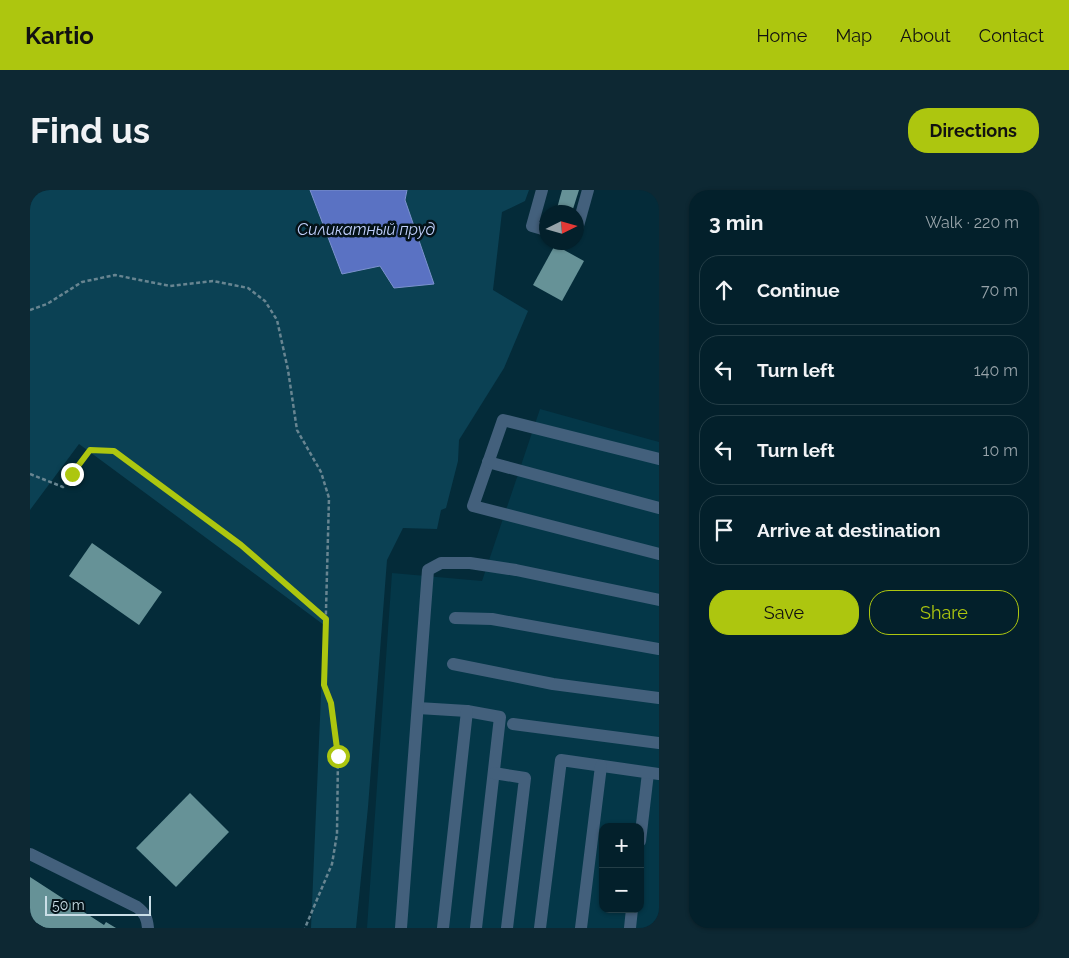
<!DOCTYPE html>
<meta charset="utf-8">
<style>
:root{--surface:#03202b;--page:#0d2833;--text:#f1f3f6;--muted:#97a3a9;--line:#243e47;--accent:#adc60f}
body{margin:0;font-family:Raleway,sans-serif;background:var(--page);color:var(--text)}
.controls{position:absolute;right:15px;bottom:15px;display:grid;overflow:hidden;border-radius:10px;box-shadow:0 1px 4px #0004}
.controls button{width:45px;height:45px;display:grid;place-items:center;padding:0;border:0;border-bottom:1px solid var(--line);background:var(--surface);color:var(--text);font:25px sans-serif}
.compass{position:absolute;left:509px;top:15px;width:45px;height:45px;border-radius:50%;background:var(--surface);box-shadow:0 1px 4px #0004;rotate:85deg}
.scale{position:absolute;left:15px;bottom:12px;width:106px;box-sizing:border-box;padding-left:5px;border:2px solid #cadee7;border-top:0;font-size:14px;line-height:18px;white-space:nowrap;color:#cadee7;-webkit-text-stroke:4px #041218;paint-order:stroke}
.stop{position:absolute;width:15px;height:15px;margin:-11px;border:4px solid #adc60f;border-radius:50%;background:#fff}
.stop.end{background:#adc60f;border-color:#fff;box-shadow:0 1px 5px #0008}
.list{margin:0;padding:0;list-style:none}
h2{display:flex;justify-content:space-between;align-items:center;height:65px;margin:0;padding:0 20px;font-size:21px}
h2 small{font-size:16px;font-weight:400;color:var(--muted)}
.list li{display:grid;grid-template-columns:32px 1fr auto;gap:15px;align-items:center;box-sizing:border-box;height:70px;margin:0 10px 10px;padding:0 10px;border:1px solid var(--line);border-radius:20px}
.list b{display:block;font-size:19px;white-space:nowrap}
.list em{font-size:16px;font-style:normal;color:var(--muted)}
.actions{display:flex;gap:10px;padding:15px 20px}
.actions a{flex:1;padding:11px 0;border:1px solid var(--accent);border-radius:20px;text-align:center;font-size:18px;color:var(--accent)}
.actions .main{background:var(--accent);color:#111}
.icon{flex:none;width:28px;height:28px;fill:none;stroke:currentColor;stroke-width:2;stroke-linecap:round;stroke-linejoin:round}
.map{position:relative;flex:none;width:629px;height:738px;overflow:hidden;border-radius:20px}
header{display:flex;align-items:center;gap:30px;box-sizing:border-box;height:70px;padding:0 25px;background:var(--accent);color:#111}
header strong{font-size:24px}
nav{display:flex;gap:28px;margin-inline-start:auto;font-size:18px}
.intro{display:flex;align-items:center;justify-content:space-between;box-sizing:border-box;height:120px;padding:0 30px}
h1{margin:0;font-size:35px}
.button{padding:12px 22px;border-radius:20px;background:var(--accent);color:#111;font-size:18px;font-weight:700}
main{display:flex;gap:30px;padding:0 30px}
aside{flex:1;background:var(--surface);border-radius:20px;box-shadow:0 1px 4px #0004}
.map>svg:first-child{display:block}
.built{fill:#043748;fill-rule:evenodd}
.green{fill:#0b4154}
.water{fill:#5a72c3;stroke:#7c92ce}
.building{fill:#669297}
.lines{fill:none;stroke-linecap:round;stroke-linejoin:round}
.path{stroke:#688591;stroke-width:2.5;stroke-dasharray:4 2.5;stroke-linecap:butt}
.minor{stroke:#43607c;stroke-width:12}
.route{stroke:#adc60f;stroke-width:6}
.labels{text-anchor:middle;stroke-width:5;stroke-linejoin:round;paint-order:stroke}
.water-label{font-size:16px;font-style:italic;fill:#c0cffb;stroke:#041218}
</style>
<header>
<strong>Kartio</strong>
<nav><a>Home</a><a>Map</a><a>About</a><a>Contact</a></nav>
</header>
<div class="intro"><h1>Find us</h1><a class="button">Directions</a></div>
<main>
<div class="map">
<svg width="629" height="738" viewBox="0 0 629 738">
<rect width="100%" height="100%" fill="#042b39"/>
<path class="built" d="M510,219L629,252V738H337L362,383L452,391ZM573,637H610V719H573Z"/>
<path class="green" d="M0,0H499L495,11L472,22L463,100L498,121L474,178L429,250L428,271L416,318L411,320L407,339L373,338L357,370L338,617L326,738H281L294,435L49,254L0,320Z"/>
<path class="water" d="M280,0H377L375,10L404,94L364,98L350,76L312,84Z"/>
<g class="building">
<path d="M532,0H549L542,22H526Z"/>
<path d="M525,55L554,71L532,111L503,95Z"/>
<path d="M62,353L132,402L109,435L39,386Z"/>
<path d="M160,603L199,642L146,697L106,658Z"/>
<path d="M0,687L74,735L76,732L86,738H15L0,729Z"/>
</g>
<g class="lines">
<g class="path">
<path d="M0,120L17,114L52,92L85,85L140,96L183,91L218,98L235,111L247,130L258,180L267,240L291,282L299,308L294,495L301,513L308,566L307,644L302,674L275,738"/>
<path d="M0,284L33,297L60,260L84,261L211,355L295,429"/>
</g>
<g class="minor">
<path d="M512,0L502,36L516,40"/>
<path d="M546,43L558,0"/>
<path d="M629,269L473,230L443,316L629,364"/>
<path d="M458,272L629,318"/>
<path d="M425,428L462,429L629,459"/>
<path d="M423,474L523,494L629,508"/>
<path d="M388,518L437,521L470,527L446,738"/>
<path d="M483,534L629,553"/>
<path d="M464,583L495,588L477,738"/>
<path d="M610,651L618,583"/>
<path d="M0,664L107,717C115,723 117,728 118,738"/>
<path d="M371,738L398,380L411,373H440L486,380L629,410"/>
<path d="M413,738L437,521"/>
<path d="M510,738L531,570L629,584"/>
<path d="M551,738L571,576"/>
<path d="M600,738L602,719"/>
</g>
</g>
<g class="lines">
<path class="route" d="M42,284L60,260L84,261L211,355L296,429L294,495L301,513L308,566"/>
</g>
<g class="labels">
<g class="water-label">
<text x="336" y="45">Силикатный пруд</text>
</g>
</g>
</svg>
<div class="controls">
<button>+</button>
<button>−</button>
</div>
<svg class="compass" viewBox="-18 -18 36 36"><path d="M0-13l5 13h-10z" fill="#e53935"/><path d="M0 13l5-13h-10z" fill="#97a3a9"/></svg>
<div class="scale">50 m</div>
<div class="stop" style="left:308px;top:566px"></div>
<div class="stop end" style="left:42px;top:284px"></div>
</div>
<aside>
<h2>3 min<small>Walk · 220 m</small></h2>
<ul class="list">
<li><svg class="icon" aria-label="ahead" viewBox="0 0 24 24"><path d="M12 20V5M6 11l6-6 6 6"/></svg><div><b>Continue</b></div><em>70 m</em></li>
<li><svg class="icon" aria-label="left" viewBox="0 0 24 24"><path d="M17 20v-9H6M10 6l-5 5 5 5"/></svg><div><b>Turn left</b></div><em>140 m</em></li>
<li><svg class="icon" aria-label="left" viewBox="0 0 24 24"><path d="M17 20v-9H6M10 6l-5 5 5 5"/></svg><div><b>Turn left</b></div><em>10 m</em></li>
<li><svg class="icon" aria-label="arrive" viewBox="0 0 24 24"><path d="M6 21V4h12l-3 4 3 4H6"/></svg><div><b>Arrive at destination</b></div></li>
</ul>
<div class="actions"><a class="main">Save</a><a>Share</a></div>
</aside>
</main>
